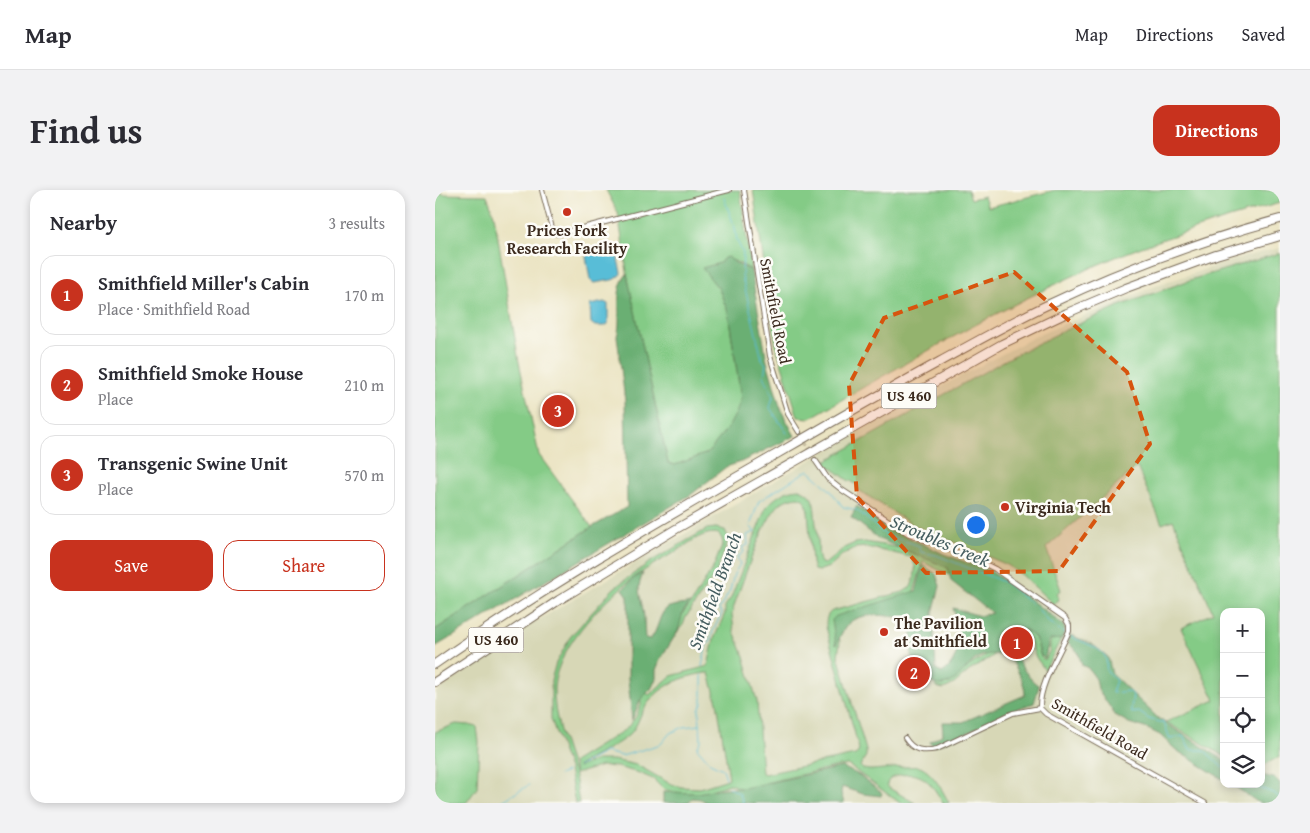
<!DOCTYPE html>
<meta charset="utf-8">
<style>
:root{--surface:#fff;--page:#f2f2f3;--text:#2b2b33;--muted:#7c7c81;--line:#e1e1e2;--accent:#c8321e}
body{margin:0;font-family:"Gentium Book Plus",serif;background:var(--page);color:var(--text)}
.controls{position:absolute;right:15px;bottom:15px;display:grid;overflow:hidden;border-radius:10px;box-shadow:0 2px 8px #0003}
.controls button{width:45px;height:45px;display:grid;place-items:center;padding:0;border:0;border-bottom:1px solid var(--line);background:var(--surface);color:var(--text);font:25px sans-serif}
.you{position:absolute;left:540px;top:334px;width:18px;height:18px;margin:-12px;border:4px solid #fff;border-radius:50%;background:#1a73e8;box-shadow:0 0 0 8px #1a73e833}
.badge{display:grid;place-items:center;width:32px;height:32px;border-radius:50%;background:var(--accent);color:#fff;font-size:16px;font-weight:700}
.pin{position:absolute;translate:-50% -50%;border:2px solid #fff;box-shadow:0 1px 5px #0006}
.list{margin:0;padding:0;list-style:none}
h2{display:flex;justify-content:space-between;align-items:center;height:65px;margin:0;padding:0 20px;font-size:21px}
h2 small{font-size:16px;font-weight:400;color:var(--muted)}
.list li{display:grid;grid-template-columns:32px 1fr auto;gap:15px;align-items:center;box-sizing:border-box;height:80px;margin:0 10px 10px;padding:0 10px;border:1px solid var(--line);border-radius:15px}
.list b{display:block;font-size:19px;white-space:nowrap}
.list p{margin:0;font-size:16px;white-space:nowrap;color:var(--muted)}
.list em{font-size:16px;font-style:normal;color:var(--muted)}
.actions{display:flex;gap:10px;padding:15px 20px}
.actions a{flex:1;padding:11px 0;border:1px solid var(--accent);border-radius:15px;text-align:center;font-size:18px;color:var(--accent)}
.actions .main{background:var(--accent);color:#fff}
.icon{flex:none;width:28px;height:28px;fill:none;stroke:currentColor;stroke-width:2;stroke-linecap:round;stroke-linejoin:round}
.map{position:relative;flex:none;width:845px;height:613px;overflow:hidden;border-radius:15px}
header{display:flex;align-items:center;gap:30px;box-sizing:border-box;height:70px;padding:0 25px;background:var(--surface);border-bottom:1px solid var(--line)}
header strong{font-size:24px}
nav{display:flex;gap:28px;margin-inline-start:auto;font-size:18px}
.intro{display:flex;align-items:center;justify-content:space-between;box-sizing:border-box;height:120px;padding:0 30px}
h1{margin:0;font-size:35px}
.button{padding:12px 22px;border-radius:15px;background:var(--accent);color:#fff;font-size:18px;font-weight:700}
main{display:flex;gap:30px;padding:0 30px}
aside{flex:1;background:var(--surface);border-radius:15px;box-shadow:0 2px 8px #0003}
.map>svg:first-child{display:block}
.built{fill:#d7d7b6;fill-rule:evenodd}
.green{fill:#84cb86;stroke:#607a52;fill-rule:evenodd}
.forest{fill:#6baf73;stroke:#536c48}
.water{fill:#58bdd7;stroke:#4a747a}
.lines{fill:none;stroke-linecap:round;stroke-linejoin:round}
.stream{stroke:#58bdd7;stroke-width:1}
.street-tunnel{stroke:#c8bfa2;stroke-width:4;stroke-dasharray:4 2;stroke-linecap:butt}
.street-casing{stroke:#796b58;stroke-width:6}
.highway-casing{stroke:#796b58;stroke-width:10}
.street{stroke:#fff;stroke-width:4}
.highway{stroke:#fff;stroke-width:8}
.marked{fill:#d7540e;fill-opacity:0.2;stroke:#d7540e;stroke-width:4;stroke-dasharray:10 6;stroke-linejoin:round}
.poi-dot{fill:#c8321e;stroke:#fdfcf7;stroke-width:2}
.labels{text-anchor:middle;stroke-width:5;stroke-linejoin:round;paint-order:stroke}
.shield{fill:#fdfcf7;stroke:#75695f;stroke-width:1}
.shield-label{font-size:15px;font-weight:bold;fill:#3b2a1e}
.poi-label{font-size:16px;font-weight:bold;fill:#3b2a1e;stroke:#fdfcf7;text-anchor:start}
.street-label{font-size:16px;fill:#3b2a1e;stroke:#fdfcf7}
.water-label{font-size:18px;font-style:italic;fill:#455d5f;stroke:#fdfcf7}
</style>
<header>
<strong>Map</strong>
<nav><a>Map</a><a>Directions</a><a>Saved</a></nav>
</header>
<div class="intro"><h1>Find us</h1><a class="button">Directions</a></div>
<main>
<aside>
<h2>Nearby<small>3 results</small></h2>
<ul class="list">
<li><span class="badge">1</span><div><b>Smithfield Miller's Cabin</b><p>Place · Smithfield Road</p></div><em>170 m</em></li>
<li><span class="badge">2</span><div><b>Smithfield Smoke House</b><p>Place</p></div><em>210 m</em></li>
<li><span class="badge">3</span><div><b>Transgenic Swine Unit</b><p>Place</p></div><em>570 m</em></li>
</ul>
<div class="actions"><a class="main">Save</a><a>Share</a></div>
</aside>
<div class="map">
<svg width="845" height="613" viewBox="0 0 845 613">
<rect width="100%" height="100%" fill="#fdfcf7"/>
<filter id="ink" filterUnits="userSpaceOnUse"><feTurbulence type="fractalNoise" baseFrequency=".02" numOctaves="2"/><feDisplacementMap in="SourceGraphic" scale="10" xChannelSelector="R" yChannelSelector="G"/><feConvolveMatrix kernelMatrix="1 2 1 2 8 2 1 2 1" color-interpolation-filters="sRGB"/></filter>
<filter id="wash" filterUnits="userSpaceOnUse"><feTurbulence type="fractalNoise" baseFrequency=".0096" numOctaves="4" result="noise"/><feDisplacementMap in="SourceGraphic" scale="20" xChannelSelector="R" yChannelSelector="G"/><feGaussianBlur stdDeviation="1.12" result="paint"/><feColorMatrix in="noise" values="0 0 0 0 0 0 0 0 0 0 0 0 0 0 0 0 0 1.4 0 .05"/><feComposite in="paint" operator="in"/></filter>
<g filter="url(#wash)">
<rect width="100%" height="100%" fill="#ebe4c3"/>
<path class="built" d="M845,58V613H0V503L47,470L81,443L442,231L601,146L726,94L808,67ZM789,422H826V594H789Z"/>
<g class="green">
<path d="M0,0H5L7,4L52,5L59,25L84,172L104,265L157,337L0,440Z"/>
<path d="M171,0H305L316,80C308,75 297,69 289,68L285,73L268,78L284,99L293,122L306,208L303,221L294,236L273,263L240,275L233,273L194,95L183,23Z"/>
<path d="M318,0H533L536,9L549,6L553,17L620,0H845V13C784,31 721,49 662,75C563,119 469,174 375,228L363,227L341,156Z"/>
<path d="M845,63V566L826,577V422H789V566L731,532L780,510L746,438L778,423L738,330L727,334L702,277L611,358L626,400L622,403L624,409L618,414L586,384L568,373L478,335L422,299V295L416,291H414L389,272L574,168L626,142L684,116L755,90Z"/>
<path d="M364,299C382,305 379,318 381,334C382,340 383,345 383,350C384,358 382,366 386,373L390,374L409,358L420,353L430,352L460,357L492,367L527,384L563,399L597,426L625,444V451L610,480C607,475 601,469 599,463C595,452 595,443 581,444L568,453L558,466L534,481L519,494L509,499L501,497L491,473L470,406L401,428L400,431L405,451L403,466L431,560V566L425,576L428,579L435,580C445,580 478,575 485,577C498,582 508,601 514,613H508C498,596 489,581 468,585C462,586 457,587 453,591L452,595L454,598L480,613H465L413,575L404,576L330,593L319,599L321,613H316L314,604L312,601L295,594L263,604L239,602L228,599L218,589L204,583L182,577L167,576L140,584L138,572L191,539L201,527L206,514L204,487L205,472L223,455L257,412L278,378L288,354L287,349L284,344C269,340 255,353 243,360C232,367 220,373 210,380C175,403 122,454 119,498C118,528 130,555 139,583C142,592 142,603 144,613H140L134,579L116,529V490L121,473L136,446L179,398L215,372L272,339L281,338L290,340L294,349L281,383L251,427L248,435L227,459L211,473L208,484L210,501L214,505L236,486L273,476L279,449L290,423V416L296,408L331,317C341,307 349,300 364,299ZM363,307L370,310L373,321L377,373L379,380L383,381L394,377L407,365L420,358L431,357L476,367C483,377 480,386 476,397L468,402L397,421C391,425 391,430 391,437L424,559L423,563L420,565L330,584L327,583L322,511L309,466L299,441L297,424L300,413C309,389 328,329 345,314C350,309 357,308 363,307ZM488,372L512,384L553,400L575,414L615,446V460L611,469H608L606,467C603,461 603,453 600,448C589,434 573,440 564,452C562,455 560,459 557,461C550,467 541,471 534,476C525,484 518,495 505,495L503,492L480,425L477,407ZM271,483H274L282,512L294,588L293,589L265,598L246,597L234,593L202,575L178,570H162L143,577L144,575C157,567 183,555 194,545C203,537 204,525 211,516C224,496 248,486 271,483Z"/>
<path d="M21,534L34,535L42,537L44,552L42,598L31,613H0V542Z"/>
</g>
<g class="forest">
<path d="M293,67L302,74L316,80L332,171L346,220L360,246L306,272L291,277L257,304L0,457V440L157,337L192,317L190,211L182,146C188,126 177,101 192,84L233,273L240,275L273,263L294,236L302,221L306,208L293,122L284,99L267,78L285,73L289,68Z"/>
<path d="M422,316L452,337L509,364L555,381L583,400L628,435L630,439L627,449L614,450L610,468L606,466L600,447L591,440L578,442L570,447C578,461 590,487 604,496L599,513L572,522L536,541L498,557L495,552L508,544L507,532H528L590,505C590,494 585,486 580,476C577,471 571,466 565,465C536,459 533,485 514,493C506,497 499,495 492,490C472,477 477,458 477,438L469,428C453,426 427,421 414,433C408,439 405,447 401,455L397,430L401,426L481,401L488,375L501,384L505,396L498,423L501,480L507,483C528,470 525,439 518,418L545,426L557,423L516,391L513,378L444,349L416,327Z"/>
<path d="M208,383C202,399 204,400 207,415C210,426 209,438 210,448L215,449C224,441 223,422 234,417C240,415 248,415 255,413L248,422L243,441L225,470L221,480V489L216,499L205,510L197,530L193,489V406L188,399L199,388Z"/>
<path d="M635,445L657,454L673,467L677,484L724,529L789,570V590L741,560L725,545L713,539L694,533L680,525L663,499L661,489L653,478L647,475L643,462L633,453Z"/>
<path d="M407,577L424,585L447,603L446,606L428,604L407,597L406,603L409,613H272L266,609L257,608L253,613H228V602L262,603L289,598H309Z"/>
<path d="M826,585L839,588L845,593V613H824L796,594H826Z"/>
</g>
<g class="water">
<path d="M171,57L178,58L181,60L186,83L184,87L177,90L159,93L155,90L151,66L158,59Z"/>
<path d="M169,112L173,114V134L170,136H160L156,133L155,115Z"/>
</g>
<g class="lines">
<g class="stream">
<path d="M289,8L300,38L302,51L308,63L307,86L327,169L331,174L329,186L338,207L335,218L352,243"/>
<path d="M636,447C644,451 669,458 671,469C672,473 671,477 672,482L681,490L677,503L693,501L698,504L696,520L697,523L704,522L714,529L729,533L735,549L748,546L755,560H769L789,579"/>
<path d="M267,476L271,456L275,452L278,441L287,423L284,419L295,401L299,384L305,374L302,367L309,362L307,357L313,355L312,345L320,342L315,336L324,311L373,280L396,301L408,317L422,320L451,345L479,354L484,356L486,362L501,365L569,392L604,420L612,431L629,443"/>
<path d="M267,485V513L264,520L266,551L262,558L275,573L288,579L291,588"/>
<path d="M144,576L170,562L187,566L226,554L235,543L249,537L265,535"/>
<path d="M124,585L131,582"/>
<path d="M815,594C826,600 836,600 845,608"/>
<path d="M294,597L305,604L308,613"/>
<path d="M64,613L94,595"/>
</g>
</g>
</g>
<g filter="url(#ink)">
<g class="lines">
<path class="street-tunnel" d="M364,242L380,270"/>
<g class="street-casing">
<g id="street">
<path d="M107,0L117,38L120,43L124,44L294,0"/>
<path d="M309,0L335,166L353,224L364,242"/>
<path d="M380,270L393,289L407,300L474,344L542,370L560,379L630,428L634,435V441C625,463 604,494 605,518L611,524L770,613"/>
<path d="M470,548C478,561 488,562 502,559L578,523L605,518"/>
</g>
</g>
<g class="highway-casing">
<g id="highway">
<path d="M0,474C109,397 225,331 340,265C395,233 449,202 504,172C539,153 574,133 610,116C686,80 764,51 845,29"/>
<path d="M0,492L124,410L241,339L567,154L632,123L691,98L781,65L845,46"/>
</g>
</g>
<use href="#street" class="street"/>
<use href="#highway" class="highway"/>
</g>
</g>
<path class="marked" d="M579,82L692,182L715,254L624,381L491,383L422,307L414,195L449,128Z"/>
<g class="poi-dot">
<circle cx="132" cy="22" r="5"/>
<circle cx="570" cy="317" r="5"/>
<circle cx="449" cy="442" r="5"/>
</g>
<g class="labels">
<g class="shield">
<rect x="446.5" y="193.5" width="55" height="25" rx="4"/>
<rect x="33.5" y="437.5" width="55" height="25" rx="4"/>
</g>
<g class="shield-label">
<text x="474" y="211">US 460</text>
<text x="61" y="455">US 460</text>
</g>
<g class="poi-label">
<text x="132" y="46" text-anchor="middle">Prices Fork<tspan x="132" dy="18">Research Facility</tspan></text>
<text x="580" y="323">Virginia Tech</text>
<text x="459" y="439">The Pavilion<tspan x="459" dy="18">at Smithfield</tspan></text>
</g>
<g class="street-label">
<text transform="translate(341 121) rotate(79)" y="6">Smithfield Road</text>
<text transform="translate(665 538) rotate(30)" y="6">Smithfield Road</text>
</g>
<g class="water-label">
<text transform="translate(505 351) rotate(23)" y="6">Stroubles Creek</text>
<text transform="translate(280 401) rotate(-70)" y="6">Smithfield Branch</text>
</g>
</g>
</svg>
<div class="controls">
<button>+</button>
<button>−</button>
<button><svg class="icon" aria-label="locate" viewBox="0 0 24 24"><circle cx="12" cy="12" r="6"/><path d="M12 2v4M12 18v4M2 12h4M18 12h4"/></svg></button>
<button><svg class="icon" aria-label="layers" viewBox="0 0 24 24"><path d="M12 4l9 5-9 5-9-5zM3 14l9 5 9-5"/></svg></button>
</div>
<div class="you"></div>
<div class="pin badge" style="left:582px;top:453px">1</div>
<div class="pin badge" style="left:479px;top:483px">2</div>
<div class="pin badge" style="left:123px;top:221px">3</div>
</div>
</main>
